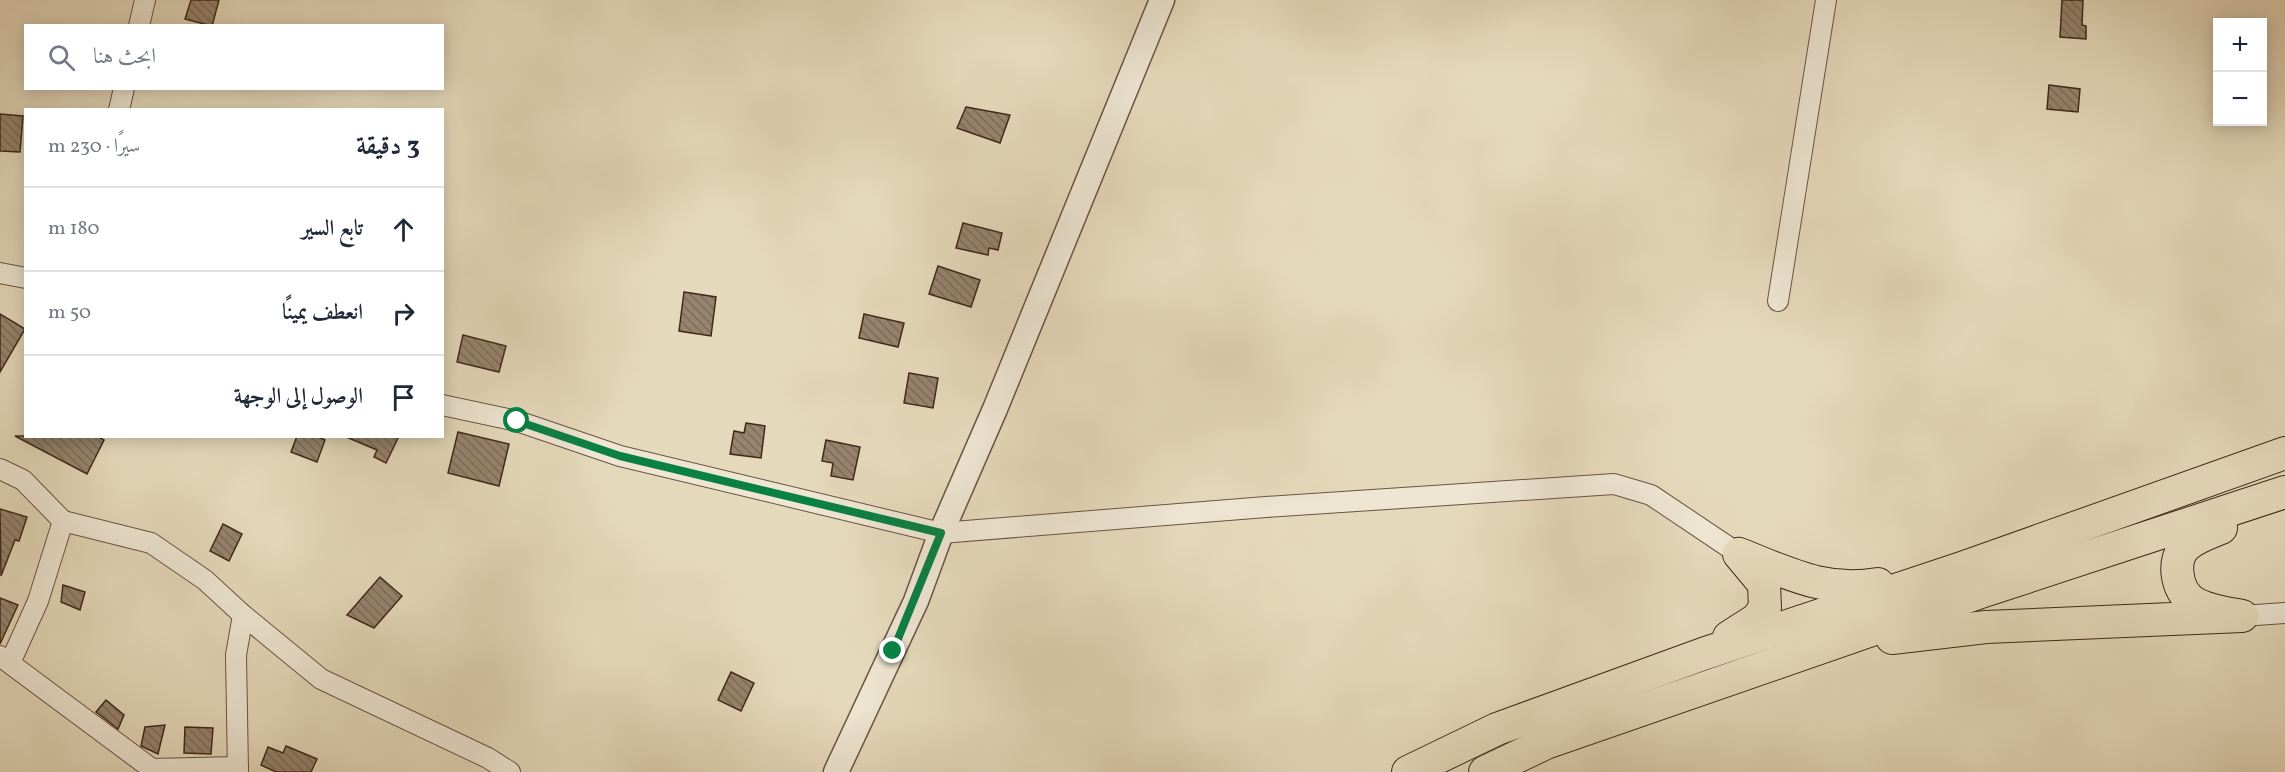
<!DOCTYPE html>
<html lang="ar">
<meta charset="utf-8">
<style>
:root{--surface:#fff;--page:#f6f6f7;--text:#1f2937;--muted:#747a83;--line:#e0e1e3}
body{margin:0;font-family:Vollkorn,Amiri,serif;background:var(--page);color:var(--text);direction:rtl}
.controls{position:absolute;right:18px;top:18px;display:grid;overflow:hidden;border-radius:0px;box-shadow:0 3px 15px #0003}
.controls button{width:54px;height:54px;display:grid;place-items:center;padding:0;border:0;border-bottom:2px solid var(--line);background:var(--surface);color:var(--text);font:30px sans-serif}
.stop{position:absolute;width:18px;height:18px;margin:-14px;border:4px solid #0b8043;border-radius:50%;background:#fff}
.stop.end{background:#0b8043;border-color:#fff;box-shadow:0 2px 6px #0008}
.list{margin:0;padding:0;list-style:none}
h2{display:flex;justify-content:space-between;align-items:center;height:78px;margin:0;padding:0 24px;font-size:26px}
h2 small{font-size:20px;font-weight:400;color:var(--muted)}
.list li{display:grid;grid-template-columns:39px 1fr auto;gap:18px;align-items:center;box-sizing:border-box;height:84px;padding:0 24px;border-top:2px solid var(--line)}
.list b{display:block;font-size:22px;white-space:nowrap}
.list em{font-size:20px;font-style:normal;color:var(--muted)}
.icon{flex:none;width:33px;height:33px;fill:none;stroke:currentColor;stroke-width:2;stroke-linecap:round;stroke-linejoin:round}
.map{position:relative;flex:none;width:2285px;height:772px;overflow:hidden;direction:ltr}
.search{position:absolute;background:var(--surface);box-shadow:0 3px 15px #0003;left:24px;top:24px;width:420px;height:66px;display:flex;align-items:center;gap:15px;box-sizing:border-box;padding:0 21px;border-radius:0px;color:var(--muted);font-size:22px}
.panel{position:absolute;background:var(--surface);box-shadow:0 3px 15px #0003;left:24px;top:108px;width:420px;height:330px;border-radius:0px;direction:rtl}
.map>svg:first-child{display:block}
.building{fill:url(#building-back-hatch);stroke:#40281a;stroke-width:1.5}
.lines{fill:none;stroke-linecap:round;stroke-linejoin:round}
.minor-casing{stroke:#695442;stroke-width:22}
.tertiary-casing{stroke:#695442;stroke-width:27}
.trunk-casing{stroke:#40281a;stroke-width:34}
.minor{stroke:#eee6d3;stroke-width:20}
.tertiary{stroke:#eee6d3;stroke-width:24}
.trunk{stroke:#e5d9bb;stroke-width:32}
.route{stroke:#0b8043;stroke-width:8}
</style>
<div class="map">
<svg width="2285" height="772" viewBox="0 0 2285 772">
<defs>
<pattern id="building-back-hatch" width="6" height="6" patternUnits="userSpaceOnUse" patternTransform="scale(1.5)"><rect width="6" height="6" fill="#96846e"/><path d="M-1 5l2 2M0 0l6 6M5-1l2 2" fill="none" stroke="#7c6c5a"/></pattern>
</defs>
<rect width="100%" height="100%" fill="#e5d9bb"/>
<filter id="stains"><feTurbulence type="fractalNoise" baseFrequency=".00333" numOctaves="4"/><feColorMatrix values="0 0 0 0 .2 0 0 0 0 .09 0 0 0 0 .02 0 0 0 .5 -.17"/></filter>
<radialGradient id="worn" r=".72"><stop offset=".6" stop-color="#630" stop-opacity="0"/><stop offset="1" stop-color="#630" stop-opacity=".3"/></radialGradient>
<g class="building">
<path d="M191,0H219L212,26L185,19Z"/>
<path d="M2062,0H2083L2082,25L2086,26V39L2060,37Z"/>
<path d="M2049,85L2080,89L2078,112L2047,109Z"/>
<path d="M966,107L1010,115L1000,143L957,128Z"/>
<path d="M0,114L23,116L20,152L0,151Z"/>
<path d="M963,223L1002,233L998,250L989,248L988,255L956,248Z"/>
<path d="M938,266L980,280L971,307L929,294Z"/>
<path d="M684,292L716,297L711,336L679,331Z"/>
<path d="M0,314L25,329L0,372Z"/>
<path d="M864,314L904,323L898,347L859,338Z"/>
<path d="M463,335L506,346L499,372L457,362Z"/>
<path d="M909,373L938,378L933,408L904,403Z"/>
<path d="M746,423L765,426L761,458L730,454L734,431L744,433Z"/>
<path d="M458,432L509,444L499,486L448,473Z"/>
<path d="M15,436H97L104,440L87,474Z"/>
<path d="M297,436H316L325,440L317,462L291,452Z"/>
<path d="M344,436H399L386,463L374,457L377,450Z"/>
<path d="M826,440L860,447L853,480L831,476L833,463L822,461Z"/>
<path d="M0,509L27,517L19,541L15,540L1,576Z"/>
<path d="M223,524L242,534L229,561L210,551Z"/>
<path d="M380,577L402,596L374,628L347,615Z"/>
<path d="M63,585L85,592L80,610L61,602Z"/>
<path d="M0,598L18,605L0,644Z"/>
<path d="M731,672L754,683L741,711L718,700Z"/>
<path d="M106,700L124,715L118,729L96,712Z"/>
<path d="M165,725L158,754L141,746L145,727Z"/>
<path d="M185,727L213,728L211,754L184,753Z"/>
<path d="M286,746L317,759L311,772H276L261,765L268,747L283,753Z"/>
</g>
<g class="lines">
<g class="minor-casing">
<g id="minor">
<path d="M139,26L145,0"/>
<path d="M119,110L124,88"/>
<path d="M0,273L26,278"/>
<path d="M1778,301L1826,0"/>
<path d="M442,405L517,421L620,456L941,533L1266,507L1614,484L1651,495L1739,554"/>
<path d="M0,469L23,480L63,521L151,543L205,580L243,615L321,679L488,758L510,772"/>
<path d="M2242,616L2285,613"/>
<path d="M0,656L152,769L238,767"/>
<path d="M10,663L38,601L63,521"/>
<path d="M238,772L236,655L243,615"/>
</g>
</g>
<g class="tertiary-casing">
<path id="tertiary" d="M836,772L916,601L941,533L995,409L1162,0"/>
</g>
<g class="trunk-casing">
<g id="trunk">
<path d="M1729,637L1757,619L1765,608L1764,584L1739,554C1788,573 1824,593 1878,584"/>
<path d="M1892,638L1986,627L2242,616C2226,613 2207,611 2193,602C2176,591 2171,558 2187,545C2197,537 2209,533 2221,528"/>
<path d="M1408,772L1497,729L1703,654L1962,568L2285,453"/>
<path d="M1485,772L1546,743L1984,591L2285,492"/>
</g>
</g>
<use href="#minor" class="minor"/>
<use href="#tertiary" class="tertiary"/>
<use href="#trunk" class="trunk"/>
</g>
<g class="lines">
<path class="route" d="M517,421L620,456L941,533L893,651"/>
</g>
<rect width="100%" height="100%" filter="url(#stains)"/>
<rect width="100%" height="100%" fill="url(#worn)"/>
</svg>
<div class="controls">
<button>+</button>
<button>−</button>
</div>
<div class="stop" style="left:517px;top:421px"></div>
<div class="stop end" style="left:893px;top:651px"></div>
<div class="search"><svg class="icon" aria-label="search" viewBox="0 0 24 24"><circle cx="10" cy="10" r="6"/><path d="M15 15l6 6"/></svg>ابحث هنا</div>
<section class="panel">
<h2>3 دقيقة<small>سيرًا · 230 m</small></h2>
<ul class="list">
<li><svg class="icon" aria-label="ahead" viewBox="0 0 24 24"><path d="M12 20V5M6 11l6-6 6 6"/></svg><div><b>تابع السير</b></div><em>180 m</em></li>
<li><svg class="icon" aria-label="right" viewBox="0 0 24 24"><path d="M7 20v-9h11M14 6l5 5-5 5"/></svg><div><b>انعطف يمينًا</b></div><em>50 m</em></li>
<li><svg class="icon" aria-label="arrive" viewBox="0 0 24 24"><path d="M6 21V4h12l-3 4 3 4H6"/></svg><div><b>الوصول إلى الوجهة</b></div></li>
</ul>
</section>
</div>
